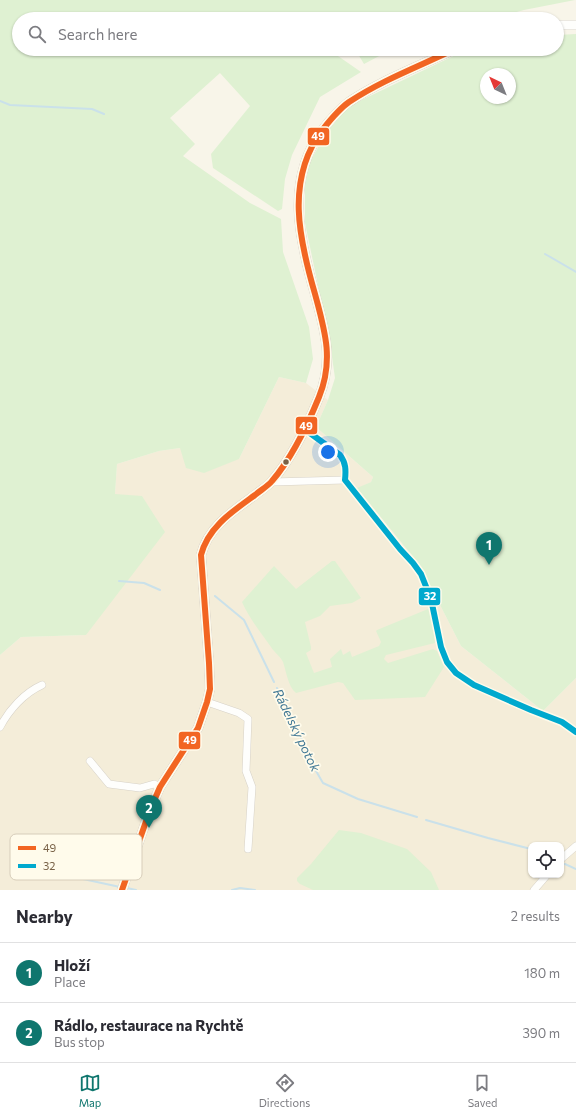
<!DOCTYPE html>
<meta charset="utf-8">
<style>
:root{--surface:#fff;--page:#f2f2f3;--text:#2b2b33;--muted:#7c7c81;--line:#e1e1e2;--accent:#0f766e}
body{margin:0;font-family:Commissioner,sans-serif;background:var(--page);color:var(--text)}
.controls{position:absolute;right:12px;bottom:12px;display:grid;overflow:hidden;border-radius:8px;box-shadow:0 1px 3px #0004}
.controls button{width:36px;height:36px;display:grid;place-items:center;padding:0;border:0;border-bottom:1px solid var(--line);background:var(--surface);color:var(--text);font:20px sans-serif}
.compass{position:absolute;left:480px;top:68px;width:36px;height:36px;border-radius:50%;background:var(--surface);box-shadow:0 1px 3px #0004;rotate:317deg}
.you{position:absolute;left:328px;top:452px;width:14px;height:14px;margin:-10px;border:3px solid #fff;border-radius:50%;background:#1a73e8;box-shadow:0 0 0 6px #1a73e833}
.badge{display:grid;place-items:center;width:26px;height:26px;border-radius:50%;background:var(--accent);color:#fff;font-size:13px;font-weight:700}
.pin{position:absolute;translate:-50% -33px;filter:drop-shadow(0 1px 2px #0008)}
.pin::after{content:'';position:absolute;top:21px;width:14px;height:12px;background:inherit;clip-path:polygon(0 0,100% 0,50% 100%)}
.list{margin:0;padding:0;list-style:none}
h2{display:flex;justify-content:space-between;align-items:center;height:52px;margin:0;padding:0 16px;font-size:17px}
h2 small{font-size:13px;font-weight:400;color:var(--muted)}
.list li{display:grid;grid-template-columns:26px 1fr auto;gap:12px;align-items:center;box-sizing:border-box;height:60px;padding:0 16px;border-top:1px solid var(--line)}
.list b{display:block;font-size:15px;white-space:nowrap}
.list p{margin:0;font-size:13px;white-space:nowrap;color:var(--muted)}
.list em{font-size:13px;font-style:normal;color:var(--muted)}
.icon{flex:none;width:22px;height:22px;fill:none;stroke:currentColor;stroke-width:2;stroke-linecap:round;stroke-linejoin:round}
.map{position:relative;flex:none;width:576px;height:890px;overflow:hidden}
.search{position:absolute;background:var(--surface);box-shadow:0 1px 3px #0004;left:12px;right:12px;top:12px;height:44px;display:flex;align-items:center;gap:10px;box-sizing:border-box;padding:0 14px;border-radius:22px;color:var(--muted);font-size:15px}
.sheet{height:172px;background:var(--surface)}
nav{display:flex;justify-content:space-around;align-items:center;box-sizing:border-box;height:56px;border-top:1px solid var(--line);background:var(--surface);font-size:11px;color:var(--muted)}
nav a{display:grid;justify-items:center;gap:2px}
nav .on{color:var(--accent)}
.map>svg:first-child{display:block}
.residential{fill:#f4edd9;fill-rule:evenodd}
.green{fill:#dff1d2;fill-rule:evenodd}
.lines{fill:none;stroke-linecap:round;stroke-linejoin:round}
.stream{stroke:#cae1ea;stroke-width:2}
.street-casing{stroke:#d7d2c8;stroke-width:8}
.secondary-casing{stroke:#d8d2c7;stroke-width:10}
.street{stroke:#fefefc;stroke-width:7}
.secondary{stroke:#fefefc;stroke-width:9}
.bus-1-casing{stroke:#fffbeb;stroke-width:9}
.bus-2-casing{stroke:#fffbeb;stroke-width:9}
.bus-1{stroke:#f26522;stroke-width:6}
.bus-2{stroke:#00a9ce;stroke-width:6}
.bus-dot{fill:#796247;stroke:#fffbeb;stroke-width:1.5}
.labels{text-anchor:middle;stroke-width:3.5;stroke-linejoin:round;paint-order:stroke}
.water-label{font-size:13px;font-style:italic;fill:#417895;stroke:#fffbeb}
.key{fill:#fffbeb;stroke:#d7cdba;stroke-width:1}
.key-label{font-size:11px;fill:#796247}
.line-badge{stroke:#fffbeb;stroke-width:1.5}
.badge-label{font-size:11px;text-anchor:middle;font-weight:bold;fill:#fff}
</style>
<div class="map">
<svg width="576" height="890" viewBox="0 0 576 890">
<rect width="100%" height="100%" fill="#f8f5e9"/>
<path class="residential" d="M279,377L306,383L328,400L316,427L373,477L371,482L357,489L419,564L461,646L543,711L576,678V890H0V655L21,637L86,635L115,494L117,464L159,451L180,448L239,459ZM531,845H561V875H531Z"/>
<g class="green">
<path d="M0,0H575L524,10L491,19H19V49H336L338,56L361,72L320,97L292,155L285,179L282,209L278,211L213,168L211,154L250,106L220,73L170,118L195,144L183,156L250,203L281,219L283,252L309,327L313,359L306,383L279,377L239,459L204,473L186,468L180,448L159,451L117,464L115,494L142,496L165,532L86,635L21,637L0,655Z"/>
<path d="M576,34V678L543,711L461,646L419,564L357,488L371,482L373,477L316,427L328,400L335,378L330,343L305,223V184L310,162L326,133L349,106L468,49H557V35ZM486,74H510V98H486Z"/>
<path d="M355,49H397L383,54L364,64Z"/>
<path d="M332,561H335L361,598L352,603L330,606L320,616L305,622L311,647V650L306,653L314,673L332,667L330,659L341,649L343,655L350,651L352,657L379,646L381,642L376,631L377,630L428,609L432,611L435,643L386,655L384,659L388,663L433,649L437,651L444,667L425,697L355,700L343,683L338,682L296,693C288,687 286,670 283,662C281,657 274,652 271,647C261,633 249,618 242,602L274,566L296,589Z"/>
<path d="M339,830L361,833L407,849L431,872L439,890H313L300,884L297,881V878L311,864Z"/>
</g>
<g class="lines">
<g class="stream">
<path d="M0,101L10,105L92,109L104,114"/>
<path d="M545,254L576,272"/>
<path d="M119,581L144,583L160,590"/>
<path d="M215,596L244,620L274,682"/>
<path d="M277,688L301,736L305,752L323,783L358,799L417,817"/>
<path d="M426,820L488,838L531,849"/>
<path d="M565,864L576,869"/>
<path d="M60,878L83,879L120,887"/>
<path d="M127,888L136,890"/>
<path d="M232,890L240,888L255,890"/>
</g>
<g class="street-casing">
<g id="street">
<path d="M303,428L340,455C346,463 346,470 345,480L400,549L413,563L421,574L431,599L441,647L447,662L456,673L474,685L531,710L562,722L576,732"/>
<path d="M272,482L345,480"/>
<path d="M207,702L239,713L248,719L246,771L252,787L248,849"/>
<path d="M0,727C9,710 24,693 42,685"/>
<path d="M90,761L109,784L140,788L154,784L160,787"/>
<path d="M561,859L576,846"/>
<path d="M534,890L547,875"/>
</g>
</g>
<g class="secondary-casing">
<g id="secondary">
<path d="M557,25H576"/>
<path d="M122,890L150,810L160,787L198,728L207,702L210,689L209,663L201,555C208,527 233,511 255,495C261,490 268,486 272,481C291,459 308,424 319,397C334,360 325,331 315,294C299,239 285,179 323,129C331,119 339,109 349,102C382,80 420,66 455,49"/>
</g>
</g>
<use href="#street" class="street"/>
<use href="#secondary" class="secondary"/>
<g class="bus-1-casing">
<path id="bus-1" d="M122,890L150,810L160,787L198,728L207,702L210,689L209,663L201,555C208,527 233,511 255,495C261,490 268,486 272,481C291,459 308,424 319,397C334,360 325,331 315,294C299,239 285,179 323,129C331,119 339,109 349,102C382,80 420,66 455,49"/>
</g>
<g class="bus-2-casing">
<path id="bus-2" d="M303,428L340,455C346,463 346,470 345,480L400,549L413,563L421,574L431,599L441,647L447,662L456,673L474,685L531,710L562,722L576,732"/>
</g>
<use href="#bus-1" class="bus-1"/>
<use href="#bus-2" class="bus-2"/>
</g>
<circle class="bus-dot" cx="286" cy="462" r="3.5"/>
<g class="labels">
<g class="water-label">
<text transform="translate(297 730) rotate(64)" y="5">Rádelský potok</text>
</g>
</g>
<rect x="10" y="834" width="132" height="46" rx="6" class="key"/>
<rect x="18" y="846" width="18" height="4" fill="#f26522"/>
<rect x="18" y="864" width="18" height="4" fill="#00a9ce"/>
<g class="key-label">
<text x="43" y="852">49</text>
<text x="43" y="870">32</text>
</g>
<g class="line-badge">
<rect x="307" y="127" width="23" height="19" rx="4" fill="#f26522"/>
<rect x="295" y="416" width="23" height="19" rx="4" fill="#f26522"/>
<rect x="418" y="587" width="23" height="19" rx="4" fill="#00a9ce"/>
<rect x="178" y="731" width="23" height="19" rx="4" fill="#f26522"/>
</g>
<g class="badge-label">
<text x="318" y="140">49</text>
<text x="306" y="430">49</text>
<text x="430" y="600">32</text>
<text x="190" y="744">49</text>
</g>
</svg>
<div class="controls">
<button><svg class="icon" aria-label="locate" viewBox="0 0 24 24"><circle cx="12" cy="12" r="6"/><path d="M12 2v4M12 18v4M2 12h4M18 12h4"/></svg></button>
</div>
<svg class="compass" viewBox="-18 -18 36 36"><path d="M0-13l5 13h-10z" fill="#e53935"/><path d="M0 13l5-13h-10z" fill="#7c7c81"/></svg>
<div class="you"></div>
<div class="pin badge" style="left:489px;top:565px">1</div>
<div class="pin badge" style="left:149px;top:828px">2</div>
<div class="search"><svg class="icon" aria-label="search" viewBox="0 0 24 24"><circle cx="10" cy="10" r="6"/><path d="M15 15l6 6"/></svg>Search here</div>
</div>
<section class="sheet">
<h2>Nearby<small>2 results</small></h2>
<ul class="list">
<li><span class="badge">1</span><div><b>Hloží</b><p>Place</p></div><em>180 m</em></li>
<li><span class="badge">2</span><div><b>Rádlo, restaurace na Rychtě</b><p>Bus stop</p></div><em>390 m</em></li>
</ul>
</section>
<nav>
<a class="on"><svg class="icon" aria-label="map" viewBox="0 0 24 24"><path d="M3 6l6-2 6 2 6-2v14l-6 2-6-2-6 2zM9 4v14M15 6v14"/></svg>Map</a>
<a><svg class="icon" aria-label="directions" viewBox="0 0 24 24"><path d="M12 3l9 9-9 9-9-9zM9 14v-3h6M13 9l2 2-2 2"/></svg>Directions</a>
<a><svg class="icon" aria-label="saved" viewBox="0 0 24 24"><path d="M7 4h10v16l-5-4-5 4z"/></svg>Saved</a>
</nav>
